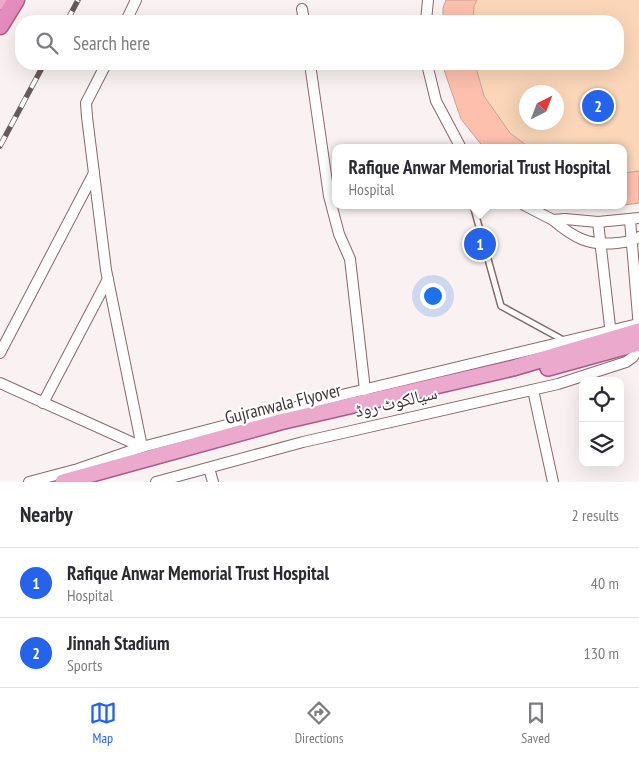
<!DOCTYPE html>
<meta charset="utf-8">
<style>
:root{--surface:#fff;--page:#f7f7f7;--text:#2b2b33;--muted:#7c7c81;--line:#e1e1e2;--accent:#2563eb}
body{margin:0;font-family:"PT Sans Narrow","Noto Naskh Arabic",sans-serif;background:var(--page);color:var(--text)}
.controls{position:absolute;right:15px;bottom:15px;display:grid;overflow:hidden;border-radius:10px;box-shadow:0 5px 20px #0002}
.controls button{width:45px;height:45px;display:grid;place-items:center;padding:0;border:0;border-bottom:1px solid var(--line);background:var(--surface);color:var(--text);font:25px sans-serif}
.compass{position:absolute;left:519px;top:85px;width:45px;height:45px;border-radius:50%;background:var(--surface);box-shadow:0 5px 20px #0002;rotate:42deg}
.you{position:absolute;left:432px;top:295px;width:18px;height:18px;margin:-12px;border:4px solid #fff;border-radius:50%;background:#1a73e8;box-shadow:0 0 0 8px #1a73e833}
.badge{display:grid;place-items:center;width:32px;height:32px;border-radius:50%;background:var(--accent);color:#fff;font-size:16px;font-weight:700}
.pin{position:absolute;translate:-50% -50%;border:2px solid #fff;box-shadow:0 1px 5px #0006}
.popup{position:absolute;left:332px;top:144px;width:295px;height:65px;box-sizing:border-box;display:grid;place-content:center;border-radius:10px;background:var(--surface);filter:drop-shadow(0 1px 4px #0005);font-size:16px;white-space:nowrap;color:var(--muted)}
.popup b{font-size:19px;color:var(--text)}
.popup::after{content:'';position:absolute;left:50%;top:100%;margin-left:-10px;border:10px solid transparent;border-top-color:var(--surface)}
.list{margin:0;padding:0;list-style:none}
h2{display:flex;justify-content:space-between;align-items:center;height:65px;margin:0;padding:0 20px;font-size:21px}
h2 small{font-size:16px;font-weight:400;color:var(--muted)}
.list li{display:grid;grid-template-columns:32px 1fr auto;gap:15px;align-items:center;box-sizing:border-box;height:70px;padding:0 20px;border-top:1px solid var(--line)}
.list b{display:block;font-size:19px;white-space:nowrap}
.list p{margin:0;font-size:16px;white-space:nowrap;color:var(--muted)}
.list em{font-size:16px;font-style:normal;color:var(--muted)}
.icon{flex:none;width:28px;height:28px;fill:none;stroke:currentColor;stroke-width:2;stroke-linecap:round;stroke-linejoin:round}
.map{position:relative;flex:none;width:639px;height:482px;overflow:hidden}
.search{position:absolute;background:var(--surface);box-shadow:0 5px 20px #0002;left:15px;right:15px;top:15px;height:55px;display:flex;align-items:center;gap:12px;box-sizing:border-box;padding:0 18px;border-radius:20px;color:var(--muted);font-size:19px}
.sheet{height:205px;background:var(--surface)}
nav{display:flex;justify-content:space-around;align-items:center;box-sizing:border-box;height:70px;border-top:1px solid var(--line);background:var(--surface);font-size:14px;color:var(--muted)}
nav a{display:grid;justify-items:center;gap:2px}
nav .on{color:var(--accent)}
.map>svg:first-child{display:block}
.pitch{fill:#fbd6b8;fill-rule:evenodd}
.building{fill:#febfad;stroke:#c8a398}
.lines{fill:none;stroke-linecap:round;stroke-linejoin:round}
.service-casing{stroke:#8b676b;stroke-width:8}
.minor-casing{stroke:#8b676b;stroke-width:12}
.primary-casing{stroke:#a75a83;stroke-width:18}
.trunk-casing{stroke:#a75a83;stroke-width:19}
.service{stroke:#fff;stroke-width:5}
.minor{stroke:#fff;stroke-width:10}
.primary{stroke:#eba9ce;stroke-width:15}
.trunk{stroke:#e48cbe;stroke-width:16}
.rail-casing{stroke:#68595b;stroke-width:5.5}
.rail{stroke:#fff;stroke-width:4;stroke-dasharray:11;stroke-linecap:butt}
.labels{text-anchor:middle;stroke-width:4;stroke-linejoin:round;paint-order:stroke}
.street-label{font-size:18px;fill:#423234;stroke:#fff}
</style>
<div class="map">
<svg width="639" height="482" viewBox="0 0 639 482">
<rect width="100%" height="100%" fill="#faf2f2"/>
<path class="pitch" d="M446,0H639V203L624,205V148H484L461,119L442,65V64H618V21H443V8ZM526,92H556V122H526Z"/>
<g class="building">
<path d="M446,0H477L474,6L473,21H443V8Z"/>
<path d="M442,64H475L484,96L510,133L530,148H484L461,119Z"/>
<path d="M639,171V203L624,205V173Z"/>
<path d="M592,205H621L602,208Z"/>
</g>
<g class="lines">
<g class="service-casing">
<path id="service" d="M473,205L501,306L565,341"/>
</g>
<g class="minor-casing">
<g id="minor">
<path d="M302,9L304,21"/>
<path d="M126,21L136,0"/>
<path d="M426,21L428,0"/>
<path d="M106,64L86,103L87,117L106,270L142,447"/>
<path d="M310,64L329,196L339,234L350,259L365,390"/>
<path d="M427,64L436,101L461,148"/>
<path d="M524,205L553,220L565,219L598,222L639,218"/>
<path d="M553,220C574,238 589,246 617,243C625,242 631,242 639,237"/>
<path d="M630,220L639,328"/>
<path d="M598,222L611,335"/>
<path d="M0,353L94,173"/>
<path d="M0,383L142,447"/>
<path d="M533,390L553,482"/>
<path d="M43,403L108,279"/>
<path d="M209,468L213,482"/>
<path d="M29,482L78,469L142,447L346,394L638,324"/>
<path d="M156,482L303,442L558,384L626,362L633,357L639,348"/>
</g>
</g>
<g class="primary-casing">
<g id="primary">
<path d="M0,2L1,0"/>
<path d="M548,368L639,343"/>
<path d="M63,482L280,422L513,368L639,331"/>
</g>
</g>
<g class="trunk-casing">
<path id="trunk" d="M0,26L16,0"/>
</g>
<use href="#service" class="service"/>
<use href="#minor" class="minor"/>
<use href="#primary" class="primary"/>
<use href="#trunk" class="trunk"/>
<g class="rail-casing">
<g id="rail">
<path d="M67,21L78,0"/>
<path d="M0,146L44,64"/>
</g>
</g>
<use href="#rail" class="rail"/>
</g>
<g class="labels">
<g class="street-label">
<text transform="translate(396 402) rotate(-13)" y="6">سیالکوٹ روڈ</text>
<text transform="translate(283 404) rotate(-14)" y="6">Gujranwala Flyover</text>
</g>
</g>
</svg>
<div class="controls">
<button><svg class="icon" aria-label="locate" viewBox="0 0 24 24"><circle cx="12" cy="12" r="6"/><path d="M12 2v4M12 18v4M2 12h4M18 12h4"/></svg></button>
<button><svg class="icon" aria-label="layers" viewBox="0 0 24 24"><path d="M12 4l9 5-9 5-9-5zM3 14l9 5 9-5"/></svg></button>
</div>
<svg class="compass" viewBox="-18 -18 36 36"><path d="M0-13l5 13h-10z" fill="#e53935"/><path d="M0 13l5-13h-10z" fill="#7c7c81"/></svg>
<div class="you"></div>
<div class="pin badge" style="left:480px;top:244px">1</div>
<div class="popup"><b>Rafique Anwar Memorial Trust Hospital</b>Hospital</div>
<div class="pin badge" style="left:598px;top:106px">2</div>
<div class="search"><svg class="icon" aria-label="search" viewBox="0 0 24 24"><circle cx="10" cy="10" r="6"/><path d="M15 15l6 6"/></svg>Search here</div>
</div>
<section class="sheet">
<h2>Nearby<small>2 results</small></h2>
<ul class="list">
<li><span class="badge">1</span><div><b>Rafique Anwar Memorial Trust Hospital</b><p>Hospital</p></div><em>40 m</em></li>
<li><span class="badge">2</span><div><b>Jinnah Stadium</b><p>Sports</p></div><em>130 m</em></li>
</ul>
</section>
<nav>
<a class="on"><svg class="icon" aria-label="map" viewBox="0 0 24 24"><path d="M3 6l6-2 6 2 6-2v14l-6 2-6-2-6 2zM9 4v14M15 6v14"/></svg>Map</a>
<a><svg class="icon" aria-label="directions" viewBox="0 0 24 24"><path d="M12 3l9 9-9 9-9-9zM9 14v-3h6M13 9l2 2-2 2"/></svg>Directions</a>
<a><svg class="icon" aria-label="saved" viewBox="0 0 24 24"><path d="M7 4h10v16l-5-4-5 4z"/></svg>Saved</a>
</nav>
